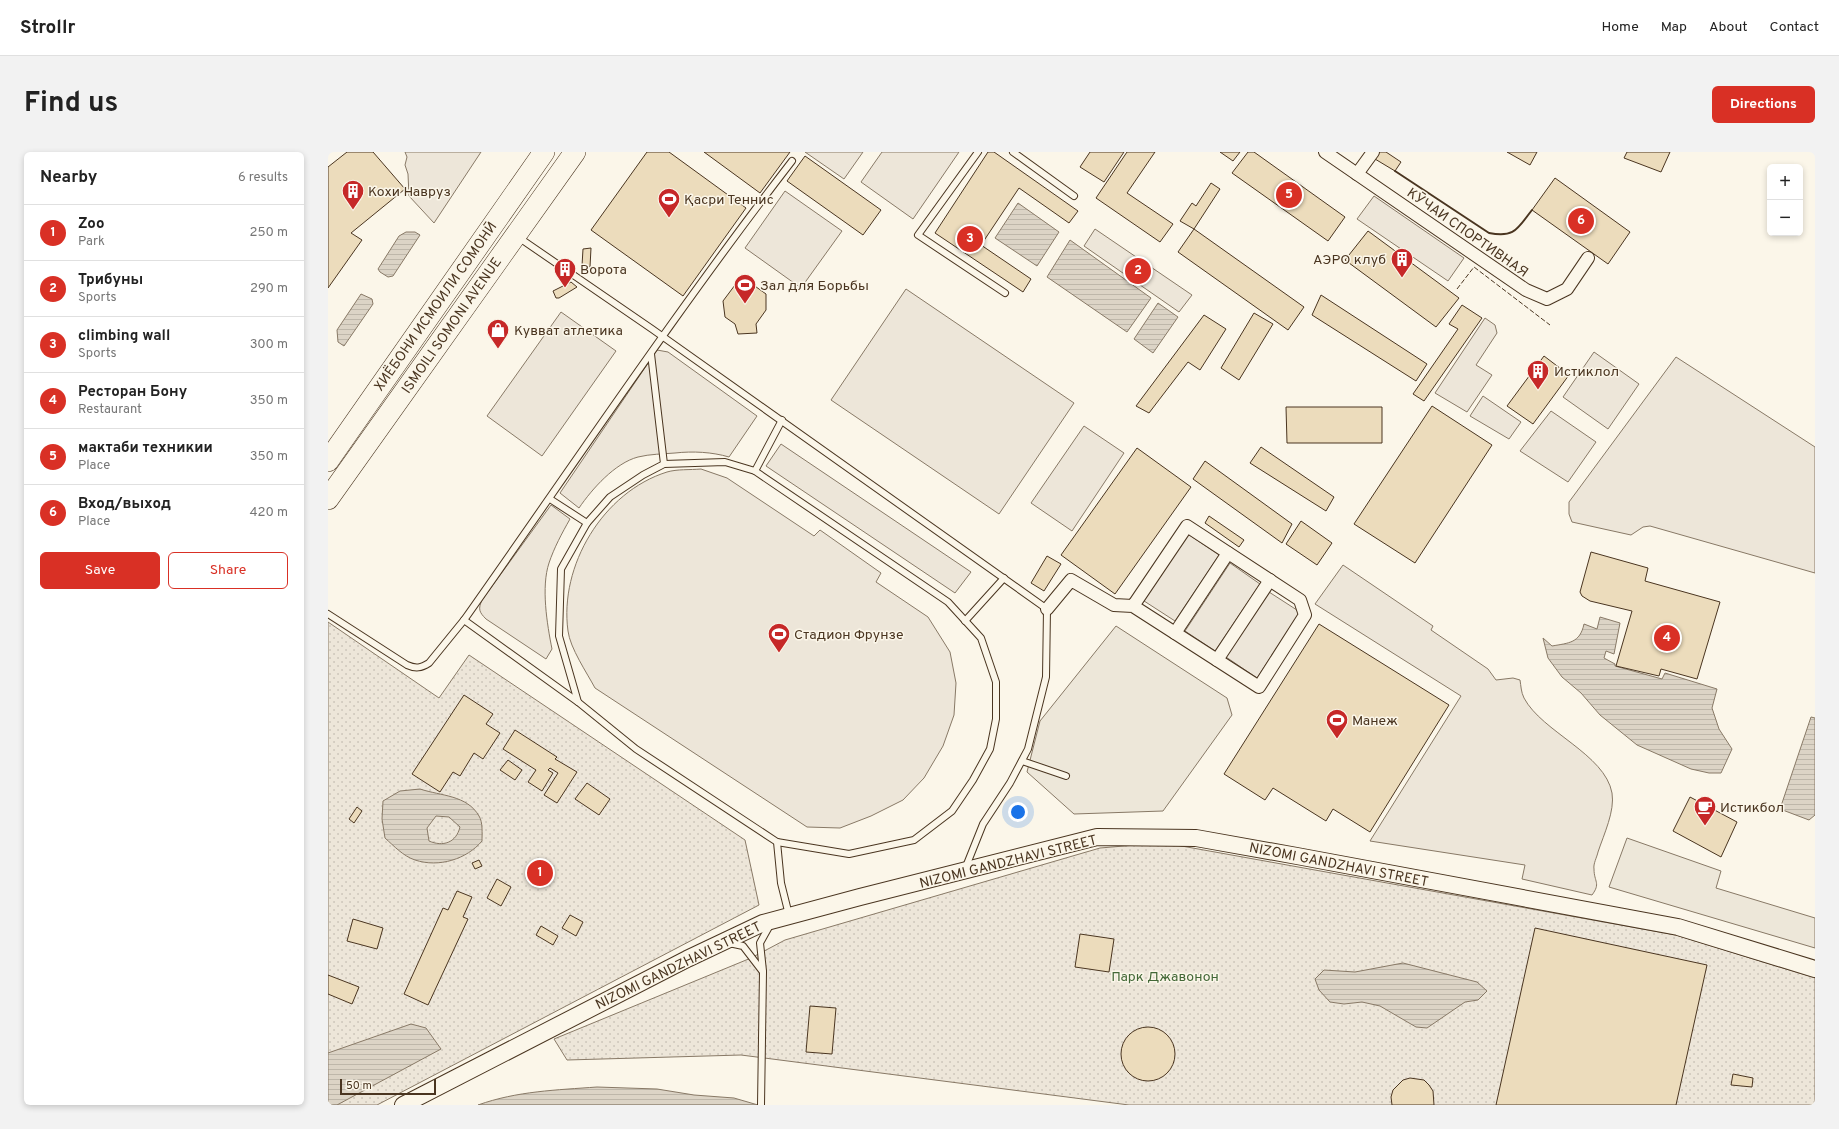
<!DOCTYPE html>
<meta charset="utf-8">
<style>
:root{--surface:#fff;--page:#f2f2f2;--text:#222;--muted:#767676;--line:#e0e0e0;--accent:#d93025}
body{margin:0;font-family:Overpass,sans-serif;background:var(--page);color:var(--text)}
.controls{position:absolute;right:12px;top:12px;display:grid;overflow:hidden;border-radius:6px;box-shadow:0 2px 6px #0003}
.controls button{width:36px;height:36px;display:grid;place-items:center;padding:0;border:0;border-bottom:1px solid var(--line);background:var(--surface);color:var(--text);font:20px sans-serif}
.scale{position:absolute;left:12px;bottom:10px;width:96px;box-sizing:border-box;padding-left:4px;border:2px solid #4a3520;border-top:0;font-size:11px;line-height:14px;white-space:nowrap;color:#4a3520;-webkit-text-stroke:3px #fbf6e9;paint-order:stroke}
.you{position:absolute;left:690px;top:660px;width:14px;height:14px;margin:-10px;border:3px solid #fff;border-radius:50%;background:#1a73e8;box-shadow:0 0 0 6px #1a73e833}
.badge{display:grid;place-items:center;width:26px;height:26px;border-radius:50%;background:var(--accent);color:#fff;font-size:13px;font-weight:700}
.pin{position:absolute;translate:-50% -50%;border:2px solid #fff;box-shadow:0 1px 4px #0006}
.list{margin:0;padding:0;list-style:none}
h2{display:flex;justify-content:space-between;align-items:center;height:52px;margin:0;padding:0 16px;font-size:17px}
h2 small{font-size:13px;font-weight:400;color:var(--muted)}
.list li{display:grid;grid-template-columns:26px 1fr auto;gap:12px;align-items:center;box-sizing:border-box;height:56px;padding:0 16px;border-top:1px solid var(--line)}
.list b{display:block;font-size:15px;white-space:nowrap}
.list p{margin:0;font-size:13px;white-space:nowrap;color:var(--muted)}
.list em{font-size:13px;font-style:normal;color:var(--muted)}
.actions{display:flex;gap:8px;padding:12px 16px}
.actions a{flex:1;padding:9px 0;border:1px solid var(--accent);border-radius:6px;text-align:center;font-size:14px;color:var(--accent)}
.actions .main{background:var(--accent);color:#fff}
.map{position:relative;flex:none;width:1487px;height:953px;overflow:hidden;border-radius:6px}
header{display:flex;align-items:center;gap:24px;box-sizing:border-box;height:56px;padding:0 20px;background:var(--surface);border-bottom:1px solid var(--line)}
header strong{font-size:19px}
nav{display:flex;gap:22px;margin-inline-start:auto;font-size:14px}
.intro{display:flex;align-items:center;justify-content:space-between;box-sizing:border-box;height:96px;padding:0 24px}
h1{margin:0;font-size:28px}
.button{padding:10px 18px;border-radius:6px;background:var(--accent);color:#fff;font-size:14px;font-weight:700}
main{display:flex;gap:24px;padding:0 24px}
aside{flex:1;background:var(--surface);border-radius:6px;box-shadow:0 2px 6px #0003}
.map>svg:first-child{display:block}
.grass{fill:#ede6d9;stroke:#887966}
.park{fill:url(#park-dots);stroke:#887966}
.parking{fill:#ede7d9;stroke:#887966}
.water{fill:url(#water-rules);stroke:#887966;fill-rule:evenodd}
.building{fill:#ecdcbc;stroke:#4a3520}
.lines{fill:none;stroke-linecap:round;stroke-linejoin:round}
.lane-casing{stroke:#4a3520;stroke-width:8}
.street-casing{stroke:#4a3520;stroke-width:14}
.secondary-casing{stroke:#4a3520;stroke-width:18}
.highway-casing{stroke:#4a3520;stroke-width:22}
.lane{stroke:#fbf6e9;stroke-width:6}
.street{stroke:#fbf6e9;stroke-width:12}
.secondary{stroke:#fbf6e9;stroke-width:16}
.highway{stroke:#fbf6e9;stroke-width:21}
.fence{stroke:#4a3520;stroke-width:1;stroke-dasharray:5 2;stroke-linecap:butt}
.wall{stroke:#4a3520;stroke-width:2}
.labels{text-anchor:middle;stroke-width:3;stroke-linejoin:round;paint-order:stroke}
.poi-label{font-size:14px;fill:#4a3520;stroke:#fbf6e9;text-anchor:start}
.street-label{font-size:14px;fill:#4a3520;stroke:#fbf6e9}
.park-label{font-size:14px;fill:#436837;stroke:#fbf6e9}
</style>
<header>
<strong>Strollr</strong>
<nav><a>Home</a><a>Map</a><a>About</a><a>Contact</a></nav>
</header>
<div class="intro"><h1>Find us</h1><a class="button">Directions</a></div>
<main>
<aside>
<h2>Nearby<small>6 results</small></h2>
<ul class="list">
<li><span class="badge">1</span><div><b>Zoo</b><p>Park</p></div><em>250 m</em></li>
<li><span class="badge">2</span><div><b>Трибуны</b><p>Sports</p></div><em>290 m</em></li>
<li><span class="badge">3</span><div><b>climbing wall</b><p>Sports</p></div><em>300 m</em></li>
<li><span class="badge">4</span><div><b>Ресторан Бону</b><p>Restaurant</p></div><em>350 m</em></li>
<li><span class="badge">5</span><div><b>мактаби техникии</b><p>Place</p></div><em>350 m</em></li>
<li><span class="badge">6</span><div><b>Вход/выход</b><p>Place</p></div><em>420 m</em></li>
</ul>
<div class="actions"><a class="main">Save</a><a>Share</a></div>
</aside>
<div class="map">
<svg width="1487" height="953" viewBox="0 0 1487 953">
<defs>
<pattern id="park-dots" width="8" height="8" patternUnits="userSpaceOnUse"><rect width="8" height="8" fill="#ede6d9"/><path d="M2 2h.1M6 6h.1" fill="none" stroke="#cdc6ba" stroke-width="1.8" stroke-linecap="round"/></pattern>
<pattern id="water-rules" width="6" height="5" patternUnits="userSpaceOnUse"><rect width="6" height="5" fill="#dcd4c6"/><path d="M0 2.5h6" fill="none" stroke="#beb7aa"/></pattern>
</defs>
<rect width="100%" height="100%" fill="#fbf6e9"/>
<g class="grass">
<path d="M77,0H153L106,71L81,44L80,22L77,13L79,5Z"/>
<path d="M477,0H535L516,27Z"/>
<path d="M554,0H631L585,67L533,30Z"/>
<path d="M457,39L514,79L473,136L417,96Z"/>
<path d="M1046,44L1136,106L1120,129L1029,67Z"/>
<path d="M767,77L864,143L851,160L756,94Z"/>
<path d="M578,137L746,251L671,362L503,248Z"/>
<path d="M233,160L288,199L214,304L159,264Z"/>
<path d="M1157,166L1167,173L1169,181L1148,213L1164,223L1139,260L1107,241Z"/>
<path d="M329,198L340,200L429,264L401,305C384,300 365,299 347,301C335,302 322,302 310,305C287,311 264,337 251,356L232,341Z"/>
<path d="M1266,200L1311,232L1280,277L1235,245Z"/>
<path d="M1348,205L1487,295V421L1322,374L1315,375L1303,383L1244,370L1241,362V350Z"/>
<path d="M1155,244L1193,270L1181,287L1142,264Z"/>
<path d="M1223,259L1268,290L1240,330L1192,299Z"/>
<path d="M756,274L796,301L744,379L703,351Z"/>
<path d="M453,292L643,420L627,441L438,314Z"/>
<path d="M373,317L399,326L486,384L492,378L553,421L548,430L600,465L622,500L628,531L626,563L615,594L596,626L575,648L543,664L512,676L479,675L267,536C259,521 242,496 240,479C231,414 275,340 339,320C349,317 362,318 373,317Z"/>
<path d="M223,353L242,367C234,381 226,396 221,411C213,435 219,472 224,497L218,507L158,467C151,460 150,457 154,448Z"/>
<path d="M857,380L891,403L847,469L813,447Z"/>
<path d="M902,411L932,432L887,499L857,479Z"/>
<path d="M1015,413L1105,474L1103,478L1160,517L1168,528L1185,526L1192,528C1193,534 1193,540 1196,546C1214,580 1277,602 1284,641C1287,659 1276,682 1270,700C1269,705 1265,712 1266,717C1266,730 1273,731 1264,743L1194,727L1197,713L1042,689L1133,544L987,452Z"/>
<path d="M941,440L972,460L929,526L898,505Z"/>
</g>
<g class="park">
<path d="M0,470L111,546L141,503L417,688L431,753L49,953H0Z"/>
<path d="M808,693H848L1348,783L1487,826V953H801L413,903L239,908L226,887L423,806L457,788L772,696Z"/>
</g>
<g class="parking">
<path d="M788,474L899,546L904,563L835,659L746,662L699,620L712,569Z"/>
<path d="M1299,686L1393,719L1388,736L1487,766V796L1281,735Z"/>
</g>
<g class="water">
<path d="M690,51L731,80L709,114L667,86Z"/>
<path d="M78,80H87L92,83L65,124L60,125L52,120L50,117L71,84Z"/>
<path d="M742,88L823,146L799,180L719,125Z"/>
<path d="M33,142L44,147L45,152L16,194L10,190L9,178Z"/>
<path d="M830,151L850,165L825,201L806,187Z"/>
<path d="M1272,465L1292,471L1286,502L1278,499L1276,506L1287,512V514L1334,527L1337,521L1389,537L1384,556L1391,577L1404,597L1393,621H1381L1363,617L1309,593L1272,563L1253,541L1234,525L1220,506L1215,486L1224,494C1241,491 1252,491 1256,472L1269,477Z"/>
<path d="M1483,565L1487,566V663L1481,668L1452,657Z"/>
<path d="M92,637C113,644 139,643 151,664C155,670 154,682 154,689C139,707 111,716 87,708C75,704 66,694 57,686L54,667L55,649L72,639ZM108,664L121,665L132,675C128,691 115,695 101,689L99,676Z"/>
<path d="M1075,811L1149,830L1159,839L1150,848L1137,850L1099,876L1088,875L1052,854L1034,850L1016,852L1002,850L991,838L987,827L996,818L1027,820Z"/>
<path d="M83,872L98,876L113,897L9,953H0V901Z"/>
<path d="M269,935L329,937L366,943L406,946L430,953H150C189,939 229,938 269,935Z"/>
</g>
<g class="building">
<path d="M19,0H45L77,37L23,81L34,88L0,136V15Z"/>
<path d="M319,0H341L418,56L355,144L263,78Z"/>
<path d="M376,0H462L432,41Z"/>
<path d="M660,0H666L750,59L741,71L691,36L653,93L703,127L695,140L607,81Z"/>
<path d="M762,0H796L776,30L752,15Z"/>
<path d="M799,0H827L799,41L845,72L832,90L768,46Z"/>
<path d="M892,0H912L905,9Z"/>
<path d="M920,0H926L1017,65L1000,89L904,21Z"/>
<path d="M1051,0H1058L1073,10L1067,19L1047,7Z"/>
<path d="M1179,0H1209L1202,13Z"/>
<path d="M1299,0H1342L1333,20L1296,6Z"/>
<path d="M477,4L553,58L535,83L459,29Z"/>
<path d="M1227,26L1302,80L1280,112L1204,58Z"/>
<path d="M883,31L892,37L866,77L852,69L864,51L868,54Z"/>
<path d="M866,77L976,155L960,178L850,100Z"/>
<path d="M1040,79L1131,146L1108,175L1017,108Z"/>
<path d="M263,96L262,115L254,114L255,97Z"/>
<path d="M243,130L249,135L231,146H228L225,139Z"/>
<path d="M424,132L438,142V158L428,172L429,181L410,182L407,172L397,165L395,149L407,133Z"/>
<path d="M993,143L1099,212L1088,229L984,163Z"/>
<path d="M1134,153L1154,166L1096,249L1085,242L1130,177L1121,172Z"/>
<path d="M926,161L945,172L911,228L893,216Z"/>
<path d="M876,163L898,177L872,218L860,210L821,261L808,254Z"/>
<path d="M1216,204L1241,223L1205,272L1179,254Z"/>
<path d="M1104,254L1164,293L1087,411L1026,372Z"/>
<path d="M958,255H1054V291H959Z"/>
<path d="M933,295L1006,345L998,359L922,311Z"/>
<path d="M809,296L863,335L787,442L733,403Z"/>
<path d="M877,309L964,372L954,391L865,327Z"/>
<path d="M881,364L916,388L911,395L877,371Z"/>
<path d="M973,369L1004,391L989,413L958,392Z"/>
<path d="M1263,400L1320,416L1317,429L1392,450L1369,527L1333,517L1331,524L1288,514L1304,459L1262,449L1254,444L1252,440Z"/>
<path d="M719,404L733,412L716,439L703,431Z"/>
<path d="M991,472L1121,553L1042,680L1005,657L998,669L945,636L937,648L896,622Z"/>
<path d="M136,543L165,562L158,572L172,581L155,607L146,601L132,624L125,620L112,640L84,622Z"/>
<path d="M187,578L229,605L227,607L249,620L229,651L216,643L230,621L222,616L220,618L225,621L214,639L200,630L208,618L175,597Z"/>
<path d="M180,608L194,618L187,628L172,618Z"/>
<path d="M259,631L282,647L271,663L247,647Z"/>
<path d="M1362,645L1409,670L1393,705L1345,679Z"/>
<path d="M29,655L34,659L26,671L21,667Z"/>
<path d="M151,708L154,714L147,717L144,711Z"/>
<path d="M169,727L183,735L173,754L159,746Z"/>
<path d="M129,739L144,745L135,765L140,767L100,853L76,842L115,756L120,758Z"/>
<path d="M242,763L255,770L248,784L234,776Z"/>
<path d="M25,767L55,776L49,797L19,789Z"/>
<path d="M213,774L230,784L225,793L208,783Z"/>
<path d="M1207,776L1379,813L1348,953H1168Z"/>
<path d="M752,782L786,787L781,820L747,815Z"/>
<path d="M0,823L31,835L24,852L0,842Z"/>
<path d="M482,854L508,856L504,902L478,900Z"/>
<circle cx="820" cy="902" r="27"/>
<path d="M1405,922L1425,926L1424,935L1403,933Z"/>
<path d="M1082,926L1096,928L1101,933L1105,939L1106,953H1064L1063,945L1065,938L1075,928Z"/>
</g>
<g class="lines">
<g class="lane-casing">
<g id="lane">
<path d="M650,0L590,83L677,141"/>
<path d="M685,0L746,44"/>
<path d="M190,85L324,177L719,457L718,525L700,597L682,631L655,672L637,717"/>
<path d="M323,202L336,312L315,323L282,345L259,371L233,417L231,484L250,550L308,597L449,690L521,702L586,688L624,659L645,628L662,597L668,567V530L653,486L620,450L427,319L454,268"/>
<path d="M336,312L397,310L427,319"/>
<path d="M222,347L259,371"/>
<path d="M0,462L79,513C88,517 93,516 101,511L136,468C244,315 349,158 464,9"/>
<path d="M136,468L250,550"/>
<path d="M637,469L676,426"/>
<path d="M694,609L738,624"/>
<path d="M449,690L453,731L461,763"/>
<path d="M401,791L415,794L435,820L433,953"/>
<path d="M435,819L432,791L442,773"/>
</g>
</g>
<g class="street-casing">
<g id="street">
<path d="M997,0L1198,138L1219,147L1239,137L1260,106"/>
<path d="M1029,22L1045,0"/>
<path d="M719,457L743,428L786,453L805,454L931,535L977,463L972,448L859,374L805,454"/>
<path d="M847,481L900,401"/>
<path d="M889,508L942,428"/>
</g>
</g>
<g class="secondary-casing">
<path id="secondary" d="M75,953L359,807L435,771L532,745L769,685L868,686L969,704L1350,775L1487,817"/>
</g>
<g class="highway-casing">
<g id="highway">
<path d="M0,309L216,0"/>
<path d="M0,347L247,0"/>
</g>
</g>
<use href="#lane" class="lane"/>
<use href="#street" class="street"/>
<use href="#secondary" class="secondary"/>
<use href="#highway" class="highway"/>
<path class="fence" d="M1129,137L1146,115L1222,173"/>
<path class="wall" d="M1067,19L1161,81C1187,86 1189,77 1204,58"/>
</g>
<defs>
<g id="building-pin" transform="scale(1.15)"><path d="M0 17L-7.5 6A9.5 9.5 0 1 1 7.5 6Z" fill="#c62828" stroke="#fbf6e9"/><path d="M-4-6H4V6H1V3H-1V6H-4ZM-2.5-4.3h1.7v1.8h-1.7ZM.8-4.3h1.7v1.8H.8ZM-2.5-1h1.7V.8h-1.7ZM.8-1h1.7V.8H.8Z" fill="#fff"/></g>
<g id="stadium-pin" transform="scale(1.15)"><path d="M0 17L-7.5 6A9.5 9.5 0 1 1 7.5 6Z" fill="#c62828" stroke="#fbf6e9"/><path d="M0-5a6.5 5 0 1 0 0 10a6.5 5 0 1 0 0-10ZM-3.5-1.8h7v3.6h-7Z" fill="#fff"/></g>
<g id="shop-pin" transform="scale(1.15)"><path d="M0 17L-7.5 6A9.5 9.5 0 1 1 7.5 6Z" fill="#c62828" stroke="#fbf6e9"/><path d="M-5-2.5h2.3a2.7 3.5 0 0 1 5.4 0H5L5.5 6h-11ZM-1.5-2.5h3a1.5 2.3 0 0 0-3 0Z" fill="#fff"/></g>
<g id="cafe-pin" transform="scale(1.15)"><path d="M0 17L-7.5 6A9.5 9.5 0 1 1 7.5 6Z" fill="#c62828" stroke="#fbf6e9"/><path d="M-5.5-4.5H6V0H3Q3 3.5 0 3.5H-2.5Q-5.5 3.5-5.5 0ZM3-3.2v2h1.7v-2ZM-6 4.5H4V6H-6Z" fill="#fff"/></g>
</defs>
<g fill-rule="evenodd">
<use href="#building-pin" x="25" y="39"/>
<use href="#stadium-pin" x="341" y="47"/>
<use href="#building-pin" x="1074" y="107"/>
<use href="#building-pin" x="237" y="117"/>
<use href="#stadium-pin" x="417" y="133"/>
<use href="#shop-pin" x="170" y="178"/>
<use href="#building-pin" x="1210" y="219"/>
<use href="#stadium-pin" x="451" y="482"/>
<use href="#stadium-pin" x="1009" y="568"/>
<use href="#cafe-pin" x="1377" y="655"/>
</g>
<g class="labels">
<g class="poi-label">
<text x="40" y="44">Кохи Навруз</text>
<text x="356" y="52">Қасри Теннис</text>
<text x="1058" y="112" text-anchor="end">АЭРО клуб</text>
<text x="252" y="122">Ворота</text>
<text x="432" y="138">Зал для Борьбы</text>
<text x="186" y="183">Кувват атлетика</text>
<text x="1226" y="224">Истиклол</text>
<text x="466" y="487">Стадион Фрунзе</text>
<text x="1024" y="573">Манеж</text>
<text x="1392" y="660">Истикбол</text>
</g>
<g class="street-label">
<text transform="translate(1140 80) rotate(35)" y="5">КӮЧАИ СПОРТИВНАЯ</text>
<text transform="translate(107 154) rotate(-55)" y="5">ХИЁБОНИ ИСМОИЛИ СОМОНӢ</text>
<text transform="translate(123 173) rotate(-55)" y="5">ISMOILI SOMONI AVENUE</text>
<text transform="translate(680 709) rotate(-14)" y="5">NIZOMI GANDZHAVI STREET</text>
<text transform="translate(1011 712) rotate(11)" y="5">NIZOMI GANDZHAVI STREET</text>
<text transform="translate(350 813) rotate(-26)" y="5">NIZOMI GANDZHAVI STREET</text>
</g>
<g class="park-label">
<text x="837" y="829">Парк Джавонон</text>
</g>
</g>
</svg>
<div class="controls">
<button>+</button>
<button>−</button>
</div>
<div class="scale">50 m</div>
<div class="you"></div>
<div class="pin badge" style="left:212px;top:721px">1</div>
<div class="pin badge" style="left:810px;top:119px">2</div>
<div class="pin badge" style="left:642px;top:87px">3</div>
<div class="pin badge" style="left:1339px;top:486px">4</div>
<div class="pin badge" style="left:961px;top:43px">5</div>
<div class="pin badge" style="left:1253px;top:69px">6</div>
</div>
</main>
